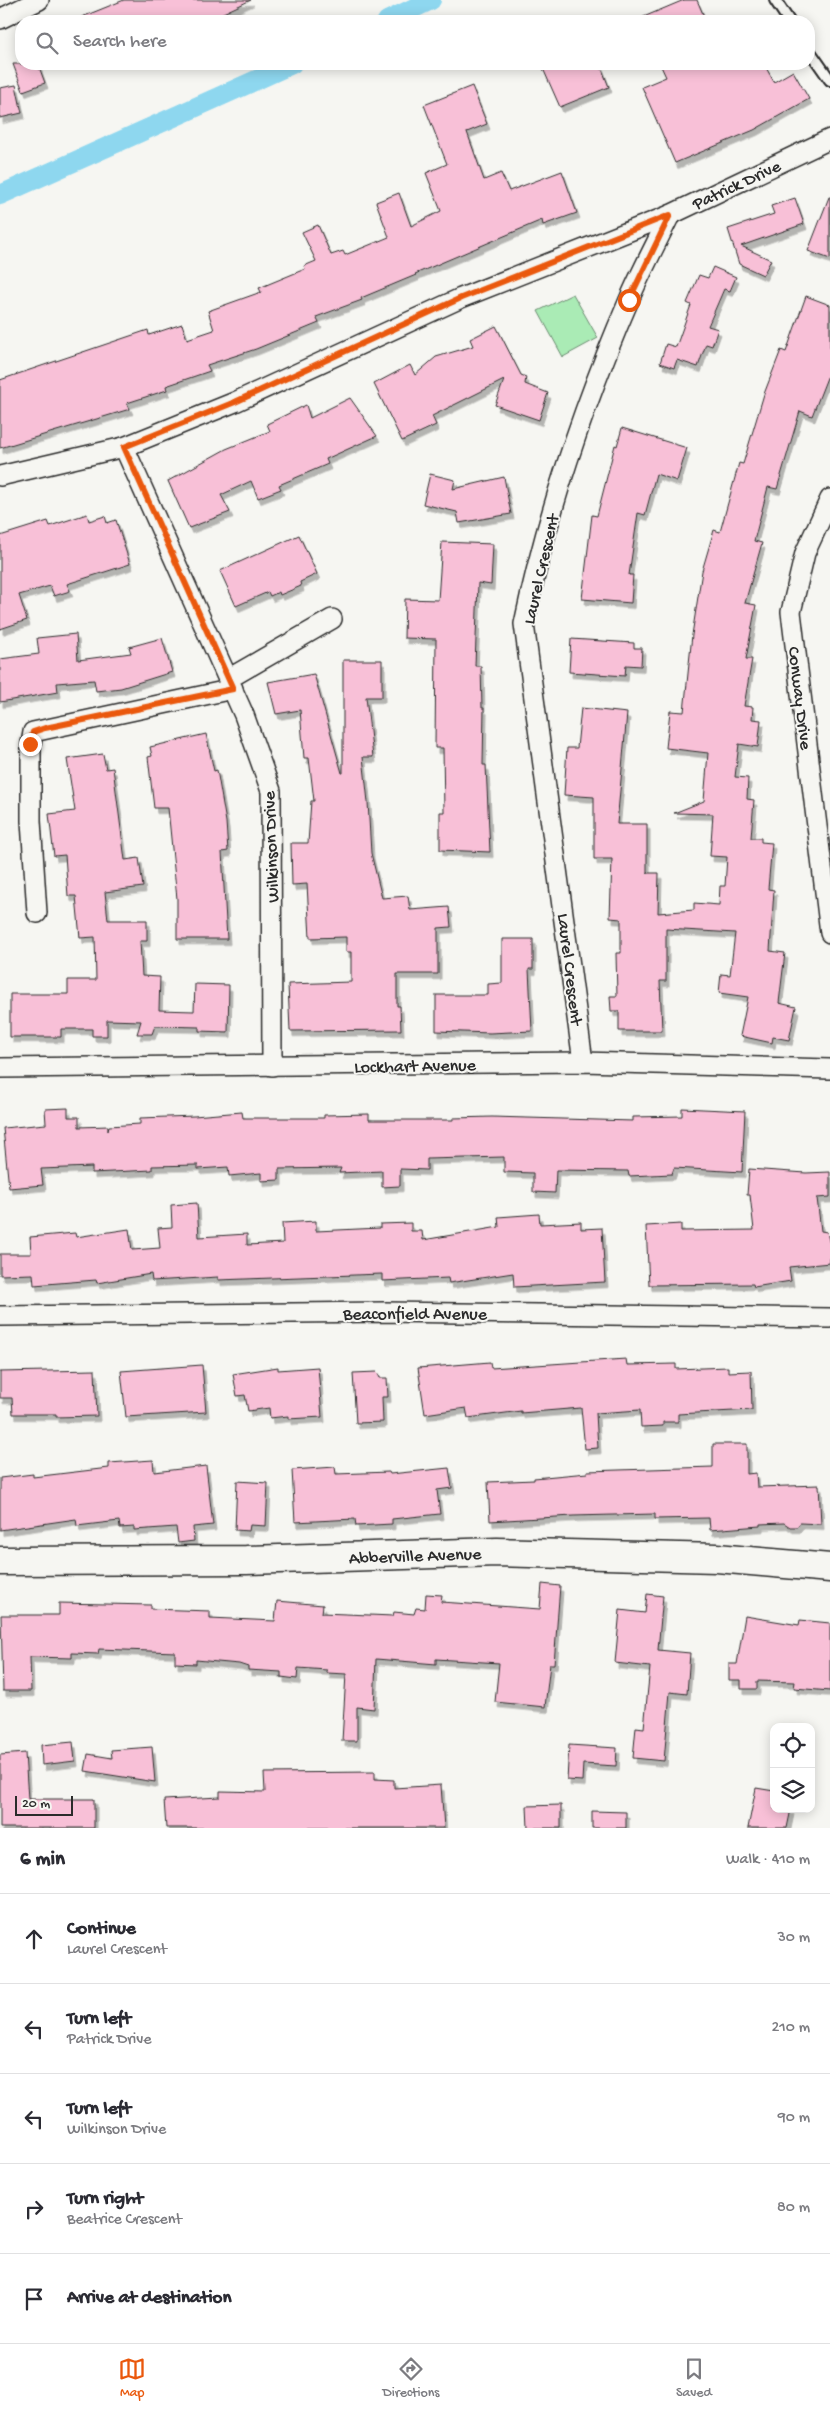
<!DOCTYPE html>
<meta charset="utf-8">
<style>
:root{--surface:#fff;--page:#f2f2f3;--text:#2b2b33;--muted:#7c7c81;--line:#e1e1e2;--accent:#ea580c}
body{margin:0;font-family:"Gochi Hand",sans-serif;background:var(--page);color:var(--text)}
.controls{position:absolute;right:15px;bottom:15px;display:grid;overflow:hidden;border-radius:10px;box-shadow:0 2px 12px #0003}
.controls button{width:45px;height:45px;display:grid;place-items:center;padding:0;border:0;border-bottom:1px solid var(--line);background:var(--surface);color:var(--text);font:25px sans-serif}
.scale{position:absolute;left:15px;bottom:12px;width:58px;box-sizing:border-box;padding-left:5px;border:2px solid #2b2b2b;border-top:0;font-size:14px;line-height:18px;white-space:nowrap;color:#2b2b2b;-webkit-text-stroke:4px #f6f6f2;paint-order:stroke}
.stop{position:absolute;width:15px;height:15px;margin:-11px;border:4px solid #ea580c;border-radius:50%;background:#fff}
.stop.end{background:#ea580c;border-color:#fff;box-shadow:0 1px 5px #0008}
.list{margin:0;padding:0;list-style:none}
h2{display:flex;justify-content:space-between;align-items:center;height:65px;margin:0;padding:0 20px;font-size:21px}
h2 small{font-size:16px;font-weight:400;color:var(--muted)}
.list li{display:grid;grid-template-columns:32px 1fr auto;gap:15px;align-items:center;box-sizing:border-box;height:90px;padding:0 20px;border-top:1px solid var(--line)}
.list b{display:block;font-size:19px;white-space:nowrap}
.list p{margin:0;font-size:16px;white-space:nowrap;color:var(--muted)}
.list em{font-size:16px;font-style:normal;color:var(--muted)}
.icon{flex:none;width:28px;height:28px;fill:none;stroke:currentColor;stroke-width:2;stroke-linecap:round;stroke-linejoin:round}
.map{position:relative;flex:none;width:830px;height:1828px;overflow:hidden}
.search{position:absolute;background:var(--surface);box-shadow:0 2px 12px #0003;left:15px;right:15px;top:15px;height:55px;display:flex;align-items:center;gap:12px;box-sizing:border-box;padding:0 18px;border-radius:20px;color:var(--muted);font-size:19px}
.sheet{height:515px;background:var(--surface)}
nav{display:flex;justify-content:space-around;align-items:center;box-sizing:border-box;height:70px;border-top:1px solid var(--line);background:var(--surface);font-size:14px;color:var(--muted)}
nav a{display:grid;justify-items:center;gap:2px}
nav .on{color:var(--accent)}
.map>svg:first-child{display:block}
.green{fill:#aaebb5;stroke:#6a8b70}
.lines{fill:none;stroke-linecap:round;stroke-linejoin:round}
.canal{stroke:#8ed7ef;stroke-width:20}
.building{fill:#f8c0d7;stroke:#2b2b2b;filter:url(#shadow)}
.lane-casing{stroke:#2b2b2b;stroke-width:14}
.street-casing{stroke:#2b2b2b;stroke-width:22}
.secondary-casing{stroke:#2b2b2b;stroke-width:31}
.lane{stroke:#f6f6f2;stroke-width:10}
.street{stroke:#f6f6f2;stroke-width:19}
.secondary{stroke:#f6f6f2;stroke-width:28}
.route{stroke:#ea580c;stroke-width:6}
.labels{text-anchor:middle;stroke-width:4;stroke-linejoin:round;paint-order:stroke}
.street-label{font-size:18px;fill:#2b2b2b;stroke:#f6f6f2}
</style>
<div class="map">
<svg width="830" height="1828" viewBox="0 0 830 1828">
<defs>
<filter id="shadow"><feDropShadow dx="3" dy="5.5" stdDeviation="0" flood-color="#0004"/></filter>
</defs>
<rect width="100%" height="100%" fill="#f6f6f2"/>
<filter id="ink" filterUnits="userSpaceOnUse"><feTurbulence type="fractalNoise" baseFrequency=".02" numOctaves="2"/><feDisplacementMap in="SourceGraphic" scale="10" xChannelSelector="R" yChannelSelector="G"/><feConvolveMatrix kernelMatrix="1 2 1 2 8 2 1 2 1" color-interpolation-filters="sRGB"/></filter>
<g filter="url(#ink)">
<path class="green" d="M573,294L598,338L563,357L538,311Z"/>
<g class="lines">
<g class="canal">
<path d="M387,21L431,0"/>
<path d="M0,195L292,64"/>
</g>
</g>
<g class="building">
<path d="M124,0H251L206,21H72Z"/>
<path d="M684,0H697L706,21H634Z"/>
<path d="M13,64H38L45,83L23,91Z"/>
<path d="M541,64H600L609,87L560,107Z"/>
<path d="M660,64H764L774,82L793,71L809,99L754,130L675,163L642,87L666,77Z"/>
<path d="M16,85L22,113L0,118V88Z"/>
<path d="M472,86L487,124L467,132L484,180L501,173L509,191L562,171L577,213L543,225L542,220L415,274L416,275L361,298L362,300L316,317L319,323L256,349L207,365L210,371L166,386L167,390L127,403L130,409L0,448V380L148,330L149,335L182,324L187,339L214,330L208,311L261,292L259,288L305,269L304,266L316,261L302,232L318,225L331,255L343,251L345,255L389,237L376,202L399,193L411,226L441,211L426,173L447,164L424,105Z"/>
<path d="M829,197H830V259L808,251Z"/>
<path d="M795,198L804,224L741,246L771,260L763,275L739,264L728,229L774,214L771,206Z"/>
<path d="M713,267L736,277L730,291L724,289L708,326L718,329L712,346L706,344L698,367L677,360L674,368L660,363L666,344L676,347L691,305L687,303L699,275L708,278Z"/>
<path d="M806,296L830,305V370L812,416L800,411L777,489L768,487L754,541L762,543L745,603L756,605L746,659H752L744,706L753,707L752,719L761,720L758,747L739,744L735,777L748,778L747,799L754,800L751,838H761V842L772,843L768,889L774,890L770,951L785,953L779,1003L796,1007L789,1040L773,1037L772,1043L740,1036L748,997L719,993L721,974L730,975L735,933L666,929V981H660L662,1031H619V1011H611L610,996H617L616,953H621V919L610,918L612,859H594V797L564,795L567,748H577L581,708L627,713L617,824H647V873H659L658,913L694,910V903L719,905L720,886H725L727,857L710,856L713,814L674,813L704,801L708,753L666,748L670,711L684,712L692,635L702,571L714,530L720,532L739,463L743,464L764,394L781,350L786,352Z"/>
<path d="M496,326L521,375L526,377L525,384L548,393L539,420L495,405L504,380L432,416L436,425L402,441L374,384L410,365L415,375L436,357L473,346L470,339Z"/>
<path d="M350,398L377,436L326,459L328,464L279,485L281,489L258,498L251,481L221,495L230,512L189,528L168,481L226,449L270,431L267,424L306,405L310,418Z"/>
<path d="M622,428L687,448L677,481L656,474L645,515L638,513L629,575H633L631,603L582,599L592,515L597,516L615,445L617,446Z"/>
<path d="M430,474L455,480L453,489L504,477L511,514L459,523L457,512L423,504Z"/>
<path d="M87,514L89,521L105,516L107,523L116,520L130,564L67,584L70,591L54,596L50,586L19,595L27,620L0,629V536L48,521L50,526Z"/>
<path d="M299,535L317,574L300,582L301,586L280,595L279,592L270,596L268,592L236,606L220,571Z"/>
<path d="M442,542L493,544L491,585L478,583L475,666H481L482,708H484L483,765H486L490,852L440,850V812H444L443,748H435L436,639L404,638L405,599L438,600Z"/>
<path d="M76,634L78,660L131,653L129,647L162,638L172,672L121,688L96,691L94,680L57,683L58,692L0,702V659L39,654L37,638Z"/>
<path d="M571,639L634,643V648H642L641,666L626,665L625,676L569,672Z"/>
<path d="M343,660H382V697H366L373,757H363L368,802L371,853L382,898L408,896L410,910L449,907L451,927L438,928V974H397V1006H400L401,1030L290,1031L288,984L351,982V952H346V937L310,938L307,884L292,885L291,843H308L311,801H314L309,758H304L300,710L276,714L268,682L314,674L342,773H343Z"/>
<path d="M206,734L214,771L217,770L226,822L228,851L222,852L227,939H177V899L168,808H154L148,757L152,756L150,747Z"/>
<path d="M103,754L106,769L113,768L125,860L139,858L143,887L105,892L108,920H147V941H140L142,976L160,977L159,1010L194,1011L195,984L229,985L228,1032L199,1031V1027L155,1026L152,1034H137L141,1021L107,1020V1036H92V1029H61V1037H10V994H68V980H96L95,937L80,938L76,896H68L65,855L54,856L49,814L75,811L67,759Z"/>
<path d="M502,939H533V969H529L532,1031L490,1033L436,1031V995H488V984L502,983Z"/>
<path d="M68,1108V1117H79V1127L108,1126V1131L109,1126L140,1124V1118L194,1116L242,1112L243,1118H324V1115L369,1114V1120H453V1118L492,1117L633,1121V1117L682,1116V1108L745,1111L742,1172L674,1168L672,1174L629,1176L628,1171L556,1170L555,1193L533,1192V1173L504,1172V1157L427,1159V1170L400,1169V1186L382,1187V1171L339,1173L341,1168L279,1169V1180L261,1181V1173L229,1176L228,1167L198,1169V1165L152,1166V1170L92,1173V1167L41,1169L43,1185L9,1188L3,1128L46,1124L45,1109Z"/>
<path d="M749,1169L806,1173L830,1172V1197L817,1198L821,1231L827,1232L830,1245V1263L789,1267L791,1281L754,1287L753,1284L649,1285L646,1226L681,1224V1231L754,1230L750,1195H747Z"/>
<path d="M197,1203L199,1237L247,1234V1245L283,1243L282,1223L316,1221V1231L380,1228V1224L411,1223V1231H422L423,1240L499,1227L498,1217L539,1214L540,1224L581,1222V1229L602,1228L605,1282L514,1287L513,1273L449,1283L448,1278L382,1281V1274L218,1280V1277L152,1281L151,1274L97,1283L96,1280L34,1285L33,1274L0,1275V1254H31L30,1237L75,1233L76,1237L129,1229L132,1250L160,1248L158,1228L172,1227L171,1205Z"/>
<path d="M626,1359L627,1365L676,1364V1369L728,1367V1372L751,1371L752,1410L678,1414V1422H663V1426L641,1427L640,1410L596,1413L598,1448L585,1449L581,1408L521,1413V1411L468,1418L466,1408L425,1414L418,1368L490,1362L491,1368Z"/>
<path d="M202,1365L206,1412L126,1417L121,1371Z"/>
<path d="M278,1367V1370L318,1367L322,1417L288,1419V1416L270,1418L269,1408L248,1411L245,1395L237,1396L233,1374Z"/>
<path d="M95,1370L97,1416L56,1417V1414H13L12,1398H0V1372Z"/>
<path d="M377,1372L380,1378H387L388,1397H382L383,1422L356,1423L353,1373Z"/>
<path d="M713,1444H747V1474L756,1473L757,1487L819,1485L821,1524L800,1523L797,1527H790L784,1523L760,1524V1526L710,1530L709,1518L655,1519V1514L573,1516L490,1521L488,1482L534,1480V1478L587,1473V1471L713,1467Z"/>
<path d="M153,1460L154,1472L206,1466L213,1525L193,1527L194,1541L178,1543L176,1527L134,1530V1527L120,1528L119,1521L77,1526L76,1519L0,1530V1478L33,1474V1477L109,1468V1463Z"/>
<path d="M335,1467L336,1474L389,1472L390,1474L449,1468L452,1488L437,1490L440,1514L392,1519V1524L356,1526L355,1519L295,1522L292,1470Z"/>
<path d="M237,1481L268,1483L266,1526L250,1525L249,1531L235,1530Z"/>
<path d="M542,1584L560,1586L554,1664H550L545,1707L495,1702L499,1663L436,1659V1664L376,1659L374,1709L357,1707V1741H342L346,1674L327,1673V1670L298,1668L297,1679L281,1677V1672L248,1670V1667L239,1664L196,1660V1664L175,1663V1652L99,1649L98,1654L72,1653V1658L30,1657L31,1691H3L1,1615H59V1603L151,1605V1609L210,1611V1618L275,1621L277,1601L323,1605L322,1613L393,1616L394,1612L414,1614L416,1608L425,1609L426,1594L442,1595L441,1602L540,1609Z"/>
<path d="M647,1594L663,1596L658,1650L690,1653L687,1694L670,1692L664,1761L633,1758L636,1727L644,1728L650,1667L615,1663L620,1610L645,1613Z"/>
<path d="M745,1616L799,1625L800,1620L830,1623V1691L794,1688L795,1682L757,1681V1689H741V1680H729V1664H737Z"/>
<path d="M73,1742L75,1761L42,1765L41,1745Z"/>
<path d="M569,1745L617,1748L616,1766L583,1764L582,1781L567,1780Z"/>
<path d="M152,1747L155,1782L85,1771L88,1754L112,1758L111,1750Z"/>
<path d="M25,1753L28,1799H94V1828H0V1755Z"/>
<path d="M375,1772V1779L394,1780V1788L441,1785L444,1828H166L164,1800L220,1797V1791L265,1792L264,1773Z"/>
<path d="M756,1788L774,1791V1809H791L787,1828H748Z"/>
<path d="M561,1805V1828H528L527,1806Z"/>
<path d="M592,1811L626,1812V1828H592Z"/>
</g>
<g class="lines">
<g class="lane-casing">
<g id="lane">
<path d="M775,0L789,21"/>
<path d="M809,50L830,80"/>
</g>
</g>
<g class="street-casing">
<g id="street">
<path d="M0,19L39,0"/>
<path d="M124,447L244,715L271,791L272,1066"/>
<path d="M0,476L124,447L235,402L461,298L670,215L830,139"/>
<path d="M830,499L805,553L791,612L830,933"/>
<path d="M228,679L332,619"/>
<path d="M37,913L31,821V744L33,732L233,689"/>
<path d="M583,1062L524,624C547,513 584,404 629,300C641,272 656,244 670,215"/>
<path d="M0,1068L583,1062L830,1069"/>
<path d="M0,1316L384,1312L830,1318"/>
</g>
</g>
<g class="secondary-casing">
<path id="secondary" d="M0,1561L246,1560L497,1552L717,1558L830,1568"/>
</g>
<use href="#lane" class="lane"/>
<use href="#street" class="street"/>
<use href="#secondary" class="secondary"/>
</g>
</g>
<g class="lines" filter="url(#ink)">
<path class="route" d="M30,744L33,732L45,728L233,689L124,447L235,402L461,298L670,215L629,300"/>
</g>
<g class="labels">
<g class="street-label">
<text transform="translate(736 184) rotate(-25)" y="6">Patrick Drive</text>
<text transform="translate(540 569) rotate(-77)" y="6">Laurel Crescent</text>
<text transform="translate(801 698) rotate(83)" y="6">Conway Drive</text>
<text transform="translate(270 847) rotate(-92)" y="6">Wilkinson Drive</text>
<text transform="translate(571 969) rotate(83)" y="6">Laurel Crescent</text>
<text transform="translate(415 1065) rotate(-1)" y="6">Lockhart Avenue</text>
<text x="415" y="1319">Beaconfield Avenue</text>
<text transform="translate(415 1555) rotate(-2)" y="6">Abberville Avenue</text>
</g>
</g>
</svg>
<div class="controls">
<button><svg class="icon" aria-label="locate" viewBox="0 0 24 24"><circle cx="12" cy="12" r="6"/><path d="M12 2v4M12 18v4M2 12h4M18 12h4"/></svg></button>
<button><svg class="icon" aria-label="layers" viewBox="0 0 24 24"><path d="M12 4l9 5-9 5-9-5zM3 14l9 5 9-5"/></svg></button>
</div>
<div class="scale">20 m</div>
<div class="stop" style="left:629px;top:300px"></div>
<div class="stop end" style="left:30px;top:744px"></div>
<div class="search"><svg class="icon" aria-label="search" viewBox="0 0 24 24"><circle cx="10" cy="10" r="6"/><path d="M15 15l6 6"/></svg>Search here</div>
</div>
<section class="sheet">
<h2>6 min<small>Walk · 410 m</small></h2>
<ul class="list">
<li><svg class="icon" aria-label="ahead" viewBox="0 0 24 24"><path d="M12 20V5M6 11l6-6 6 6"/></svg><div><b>Continue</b><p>Laurel Crescent</p></div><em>30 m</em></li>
<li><svg class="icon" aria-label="left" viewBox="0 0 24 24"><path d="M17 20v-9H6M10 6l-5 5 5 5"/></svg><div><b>Turn left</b><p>Patrick Drive</p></div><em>210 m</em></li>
<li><svg class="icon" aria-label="left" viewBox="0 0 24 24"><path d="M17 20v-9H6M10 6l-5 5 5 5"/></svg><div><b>Turn left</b><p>Wilkinson Drive</p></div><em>90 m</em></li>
<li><svg class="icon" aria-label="right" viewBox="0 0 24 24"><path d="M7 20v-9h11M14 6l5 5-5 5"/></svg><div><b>Turn right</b><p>Beatrice Crescent</p></div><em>80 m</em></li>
<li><svg class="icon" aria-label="arrive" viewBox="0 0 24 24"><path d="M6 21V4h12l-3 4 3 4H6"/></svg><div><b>Arrive at destination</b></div></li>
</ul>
</section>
<nav>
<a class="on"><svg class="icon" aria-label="map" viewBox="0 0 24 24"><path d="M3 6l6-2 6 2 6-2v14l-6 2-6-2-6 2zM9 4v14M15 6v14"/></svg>Map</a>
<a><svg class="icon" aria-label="directions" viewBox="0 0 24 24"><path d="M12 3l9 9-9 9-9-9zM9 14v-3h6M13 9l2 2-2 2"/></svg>Directions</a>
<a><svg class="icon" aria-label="saved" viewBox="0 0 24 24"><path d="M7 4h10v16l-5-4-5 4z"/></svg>Saved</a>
</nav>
